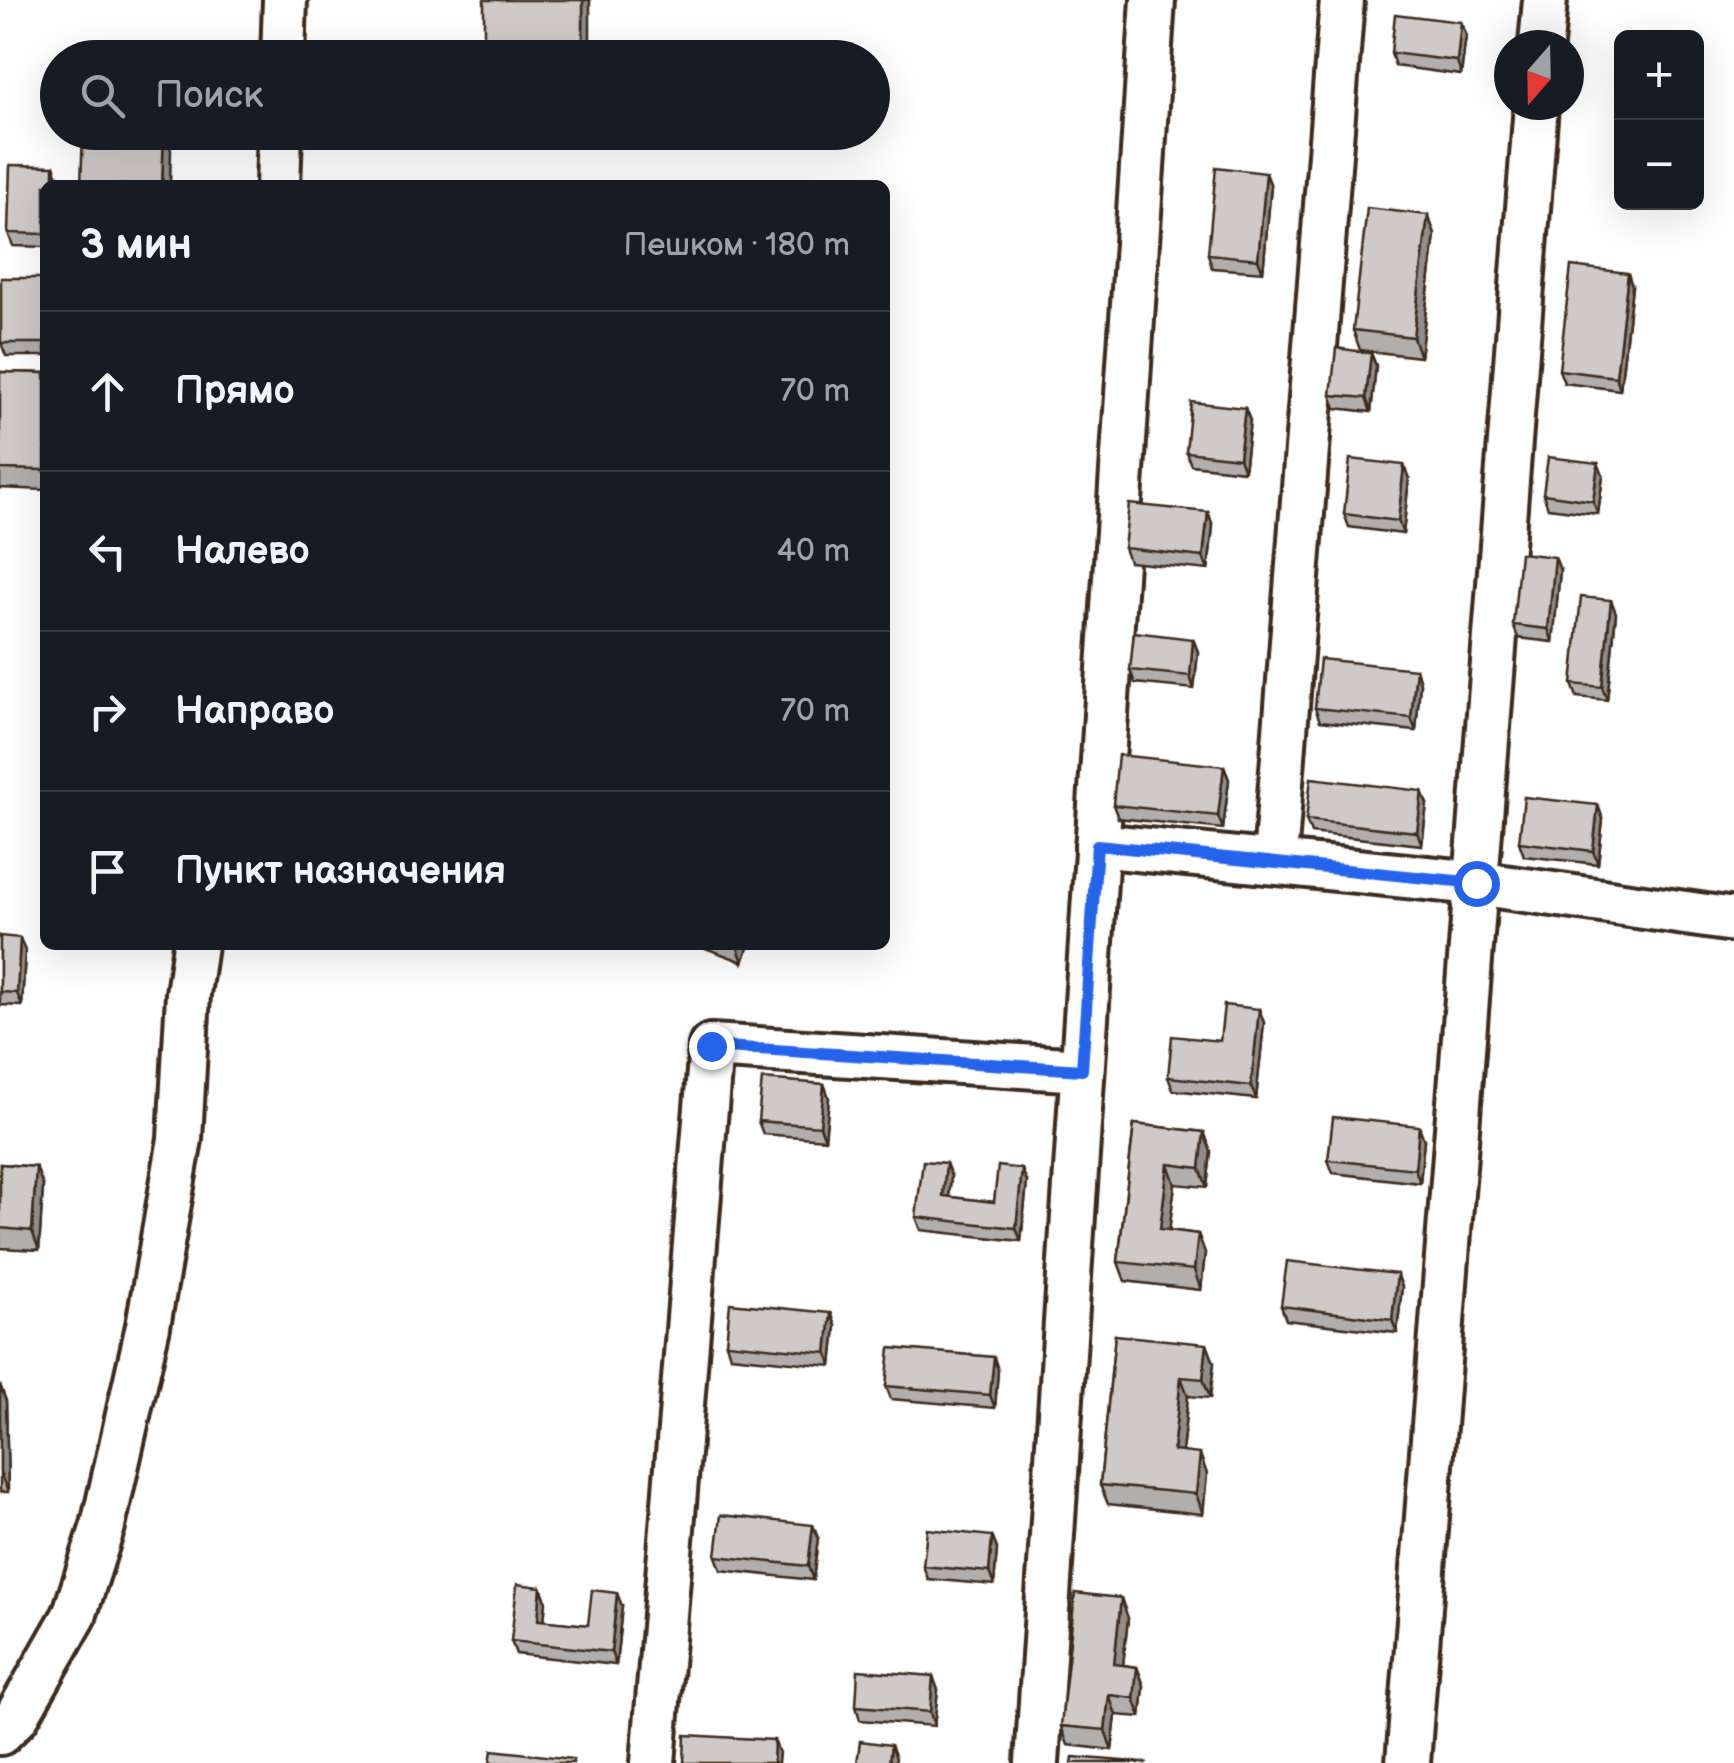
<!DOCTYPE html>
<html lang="ru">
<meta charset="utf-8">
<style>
:root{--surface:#171b24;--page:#20242c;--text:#f1f3f6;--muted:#9ea1a6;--line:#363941}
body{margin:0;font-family:"Balsamiq Sans",sans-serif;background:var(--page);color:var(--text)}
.controls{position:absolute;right:30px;top:30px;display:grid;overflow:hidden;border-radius:15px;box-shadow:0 10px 40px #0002}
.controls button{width:90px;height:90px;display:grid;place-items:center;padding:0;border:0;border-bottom:2px solid var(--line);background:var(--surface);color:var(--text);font:50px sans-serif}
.compass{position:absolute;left:1494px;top:30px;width:90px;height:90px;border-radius:50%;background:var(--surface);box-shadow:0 10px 40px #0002;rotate:200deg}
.stop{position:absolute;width:30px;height:30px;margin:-22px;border:8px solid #2563eb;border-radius:50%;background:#fff}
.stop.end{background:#2563eb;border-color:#fff;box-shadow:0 2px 10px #0008}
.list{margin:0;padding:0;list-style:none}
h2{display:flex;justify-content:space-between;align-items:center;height:130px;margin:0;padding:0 40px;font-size:42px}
h2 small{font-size:32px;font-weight:400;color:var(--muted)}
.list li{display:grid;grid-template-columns:65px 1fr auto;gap:30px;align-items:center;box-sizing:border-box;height:160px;padding:0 40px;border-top:2px solid var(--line)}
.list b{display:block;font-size:38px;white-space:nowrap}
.list em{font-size:32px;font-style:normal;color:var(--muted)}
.icon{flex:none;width:55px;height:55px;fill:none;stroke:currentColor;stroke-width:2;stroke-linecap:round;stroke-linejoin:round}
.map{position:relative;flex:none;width:1734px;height:1763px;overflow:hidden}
.search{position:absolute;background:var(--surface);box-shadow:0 10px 40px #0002;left:40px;top:40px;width:850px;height:110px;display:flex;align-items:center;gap:25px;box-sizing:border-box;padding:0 35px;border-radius:55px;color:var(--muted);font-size:38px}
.panel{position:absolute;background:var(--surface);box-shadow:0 10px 40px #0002;left:40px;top:180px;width:850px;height:770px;border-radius:15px}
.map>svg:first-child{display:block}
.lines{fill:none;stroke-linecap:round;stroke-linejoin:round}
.minor-casing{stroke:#3b2a1e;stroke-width:50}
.minor{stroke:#fff;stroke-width:42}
.wall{fill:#b2aeab;stroke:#3b2a1e;stroke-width:2.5}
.shaded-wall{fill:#918d8b;stroke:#3b2a1e;stroke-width:2.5}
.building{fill:#cfcac7;stroke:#3b2a1e;stroke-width:2.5}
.route{stroke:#2563eb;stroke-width:12}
</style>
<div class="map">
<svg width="1734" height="1763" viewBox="0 0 1734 1763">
<rect width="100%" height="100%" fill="#fff"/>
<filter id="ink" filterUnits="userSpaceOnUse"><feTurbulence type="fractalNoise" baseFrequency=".01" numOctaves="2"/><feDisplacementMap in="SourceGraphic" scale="20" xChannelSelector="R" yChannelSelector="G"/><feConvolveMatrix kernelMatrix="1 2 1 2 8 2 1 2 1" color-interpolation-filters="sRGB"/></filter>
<g filter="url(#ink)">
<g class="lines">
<g class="minor-casing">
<g id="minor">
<path d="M1541,45L1545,0"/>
<path d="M283,58L285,0"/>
<path d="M278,185L280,132"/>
<path d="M1097,845L1476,883L1734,920"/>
<path d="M1275,860L1342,0"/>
<path d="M0,1733L17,1716L74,1616L103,1526L148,1326L180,1139L188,994L195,945"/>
<path d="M653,1763L711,1046L1082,1070"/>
<path d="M1037,1763L1153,0"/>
<path d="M1408,1763L1536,105"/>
</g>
</g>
<use href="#minor" class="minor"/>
</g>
<g class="wall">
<path d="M1461,22L1466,35L1461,75L1395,66L1391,53Z"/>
<path d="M54,166L59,179L45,185V247L13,246L8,233Z"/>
<path d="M1271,186L1263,272L1212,268L1208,254Z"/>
<path d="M1428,215L1435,235L1420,357L1360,350L1353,330Z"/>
<path d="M45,278V356H6L1,343Z"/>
<path d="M1632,286L1620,390L1564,383L1559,370Z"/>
<path d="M1371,353L1376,366L1371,412L1336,408L1331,395Z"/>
<path d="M0,372L45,373V490L0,488Z"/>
<path d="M1245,408L1250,421L1244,471L1191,465L1186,452Z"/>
<path d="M1598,463L1603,476L1598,514L1548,508L1543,494Z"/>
<path d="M1409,479L1403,534L1349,527L1344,514Z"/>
<path d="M1208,512L1213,526L1208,570L1129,562L1124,548Z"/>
<path d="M1560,570L1553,642L1518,638L1513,625Z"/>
<path d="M1616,613L1607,700L1577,697L1572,684Z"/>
<path d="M1193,639L1198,652L1194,689L1135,683L1130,670Z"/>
<path d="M1416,669L1420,683L1416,731L1320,721L1315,708Z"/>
<path d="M1224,766L1229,780L1223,829L1118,818L1113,805Z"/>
<path d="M1427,804L1422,845L1311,833L1306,820Z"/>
<path d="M1603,819L1598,864L1524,856L1519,842Z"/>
<path d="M0,936L25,951L22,1006L0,1005Z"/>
<path d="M697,945H749L743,962Z"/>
<path d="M1259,1009L1264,1023L1256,1099L1173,1090L1168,1077L1220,1041Z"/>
<path d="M824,1084L829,1098L825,1139L763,1134L758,1121Z"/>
<path d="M1134,1124L1204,1132L1211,1152L1207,1187L1175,1184L1169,1230L1198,1234L1205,1253L1201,1290L1125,1281L1118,1262Z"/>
<path d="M1424,1140L1420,1183L1333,1173L1328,1160Z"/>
<path d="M0,1164L36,1167L43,1186L39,1250L0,1248Z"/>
<path d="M951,1176L949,1197L994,1202L1027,1182L1021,1241L921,1230L916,1217Z"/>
<path d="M1397,1274L1402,1287L1397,1333L1286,1320L1281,1306Z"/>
<path d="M831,1313L836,1326L832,1366L730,1356L726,1343Z"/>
<path d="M1115,1335L1214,1363L1210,1398L1188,1396L1182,1452L1207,1474L1203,1514L1108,1504L1100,1485Z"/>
<path d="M998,1370L995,1408L891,1399L886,1386Z"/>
<path d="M0,1385L6,1401L8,1492H0Z"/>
<path d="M992,1536L997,1549L994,1585L928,1579L923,1566Z"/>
<path d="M818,1538L813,1580L721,1570L716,1556Z"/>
<path d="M541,1587L546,1601L544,1621L588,1625L622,1606L616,1665L516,1654L511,1641Z"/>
<path d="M1128,1618L1123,1665L1137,1667L1144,1686L1141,1717L1116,1715L1112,1750L1068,1745L1061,1726Z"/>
<path d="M938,1690L934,1726L860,1720L856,1706Z"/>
</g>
<g class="shaded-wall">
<rect x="583" y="0" width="7" height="58"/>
<path d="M1461,22L1466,35L1461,75L1457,61Z"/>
<path d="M164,132L171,150L170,185H162Z"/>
<path d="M54,166L59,179V185H54Z"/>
<path d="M1266,173L1271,186L1263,272L1258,259Z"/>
<path d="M1428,215L1435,235L1420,357L1413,337Z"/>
<path d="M1628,273L1632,286L1620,390L1616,377Z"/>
<path d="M1371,353L1376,366L1371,412L1366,398Z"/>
<path d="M1245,408L1250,421L1244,471L1239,458Z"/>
<path d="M1598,463L1603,476L1598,514L1593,501Z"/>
<path d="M1404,465L1409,479L1403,534L1398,521Z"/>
<path d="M1208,512L1213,526L1208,570L1203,557Z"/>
<path d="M1555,557L1560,570L1553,642L1548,629Z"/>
<path d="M1611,600L1616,613L1607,700L1602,687Z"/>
<path d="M1193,639L1198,652L1194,689L1190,676Z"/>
<path d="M1416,669L1420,683L1416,731L1411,718Z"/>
<path d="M1224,766L1229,780L1223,829L1218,816Z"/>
<path d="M1422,791L1427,804L1422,845L1417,832Z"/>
<path d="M1598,805L1603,819L1598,864L1593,851Z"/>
<path d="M20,938L25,951L22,1006L17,993Z"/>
<path d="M739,945H749L743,962L738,948Z"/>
<path d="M1259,1009L1264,1023L1256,1099L1251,1086Z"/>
<path d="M824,1084L829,1098L825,1139L820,1126Z"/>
<path d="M1419,1126L1424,1140L1420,1183L1415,1169Z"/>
<path d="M1204,1132L1211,1152L1207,1187L1200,1168Z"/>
<path d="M946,1163L951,1176L948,1210L943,1196Z"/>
<path d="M1168,1164L1175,1184L1167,1249L1160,1229Z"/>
<path d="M36,1167L43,1186L39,1250L32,1231Z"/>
<path d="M1022,1169L1027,1182L1021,1241L1016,1228Z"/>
<path d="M1198,1234L1205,1253L1201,1290L1194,1270Z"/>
<path d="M1397,1274L1402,1287L1397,1333L1392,1320Z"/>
<path d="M831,1313L836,1326L832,1366L827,1353Z"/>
<path d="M1207,1344L1214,1363L1210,1398L1203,1379Z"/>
<path d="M994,1357L998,1370L995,1408L990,1395Z"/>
<path d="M1181,1377L1188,1396L1180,1471L1173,1451Z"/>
<path d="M0,1385L6,1401L8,1492L0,1473Z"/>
<path d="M1200,1454L1207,1474L1203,1514L1196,1494Z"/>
<path d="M813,1525L818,1538L813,1580L808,1566Z"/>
<path d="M992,1536L997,1549L994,1585L989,1572Z"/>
<path d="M541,1587L546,1601L543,1633L538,1620Z"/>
<path d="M617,1593L622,1606L616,1665L611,1652Z"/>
<path d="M1121,1598L1128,1618L1121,1684L1114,1664Z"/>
<path d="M1137,1667L1144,1686L1141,1717L1134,1698Z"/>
<path d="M933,1676L938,1690L934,1726L930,1712Z"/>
<path d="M1109,1695L1116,1715L1112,1750L1105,1730Z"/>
<path d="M774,1740L779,1753L778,1763H773Z"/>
<path d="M891,1745L896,1758L895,1763H889Z"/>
</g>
<g class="building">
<rect x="484" y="0" width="99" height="58"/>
<path d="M1395,14L1461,22L1457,61L1391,53Z"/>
<path d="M83,132H164L162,185H81Z"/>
<path d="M10,165L54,166V185H45V234L8,233Z"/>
<path d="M1216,167L1266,173L1258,259L1208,254Z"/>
<path d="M1367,208L1428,215L1413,337L1353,330Z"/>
<path d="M1571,266L1628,273L1616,377L1559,370Z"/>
<rect x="1" y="278" width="44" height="65"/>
<path d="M1336,348L1371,353L1366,398L1331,395Z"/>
<path d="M0,372L45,373V470L0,469Z"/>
<path d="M1191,402L1245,408L1239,458L1186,452Z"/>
<path d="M1548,457L1598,463L1593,501L1543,494Z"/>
<path d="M1350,459L1404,465L1398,521L1344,514Z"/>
<path d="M1129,504L1208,512L1203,557L1124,548Z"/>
<path d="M1520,553L1555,557L1548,629L1513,625Z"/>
<path d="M1581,597L1611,600L1602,687L1572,684Z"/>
<path d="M1134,632L1193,639L1190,676L1130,670Z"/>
<path d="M1320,659L1416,669L1411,718L1315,708Z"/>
<path d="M1118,755L1224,766L1218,816L1113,805Z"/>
<path d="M1311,778L1422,791L1417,832L1306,820Z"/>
<path d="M1524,797L1598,805L1593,851L1519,842Z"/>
<path d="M0,936L20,938L17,993L0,992Z"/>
<path d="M1224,1005L1259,1009L1251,1086L1168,1077L1172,1036L1220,1041Z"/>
<path d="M762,1079L824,1084L820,1126L758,1121Z"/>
<path d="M1333,1117L1419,1126L1415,1169L1328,1160Z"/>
<path d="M1134,1124L1204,1132L1200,1168L1168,1164L1160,1229L1198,1234L1194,1270L1118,1262Z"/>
<path d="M923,1161L946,1163L943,1196L994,1202L998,1166L1022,1169L1016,1228L916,1217Z"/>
<path d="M0,1164L36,1167L32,1231L0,1228Z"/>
<path d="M1287,1261L1397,1274L1392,1320L1281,1306Z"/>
<path d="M730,1303L831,1313L827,1353L726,1343Z"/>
<path d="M1115,1335L1207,1344L1203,1379L1181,1377L1173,1451L1200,1454L1196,1494L1100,1485Z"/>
<path d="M890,1348L994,1357L990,1395L886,1386Z"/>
<path d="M721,1515L813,1525L808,1566L716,1556Z"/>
<path d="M927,1529L992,1536L989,1572L923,1566Z"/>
<path d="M517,1584L541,1587L538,1620L588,1625L592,1590L617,1593L611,1652L511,1641Z"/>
<path d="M1075,1593L1121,1598L1114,1664L1137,1667L1134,1698L1109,1695L1105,1730L1061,1726Z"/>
<path d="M858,1670L933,1676L930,1712L856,1706Z"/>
<path d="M685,1735L774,1740L773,1763H684Z"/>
<path d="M860,1741L891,1745L889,1763H857Z"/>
<path d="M492,1750L573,1759V1763H490Z"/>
<path d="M1073,1757L1148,1763H1072Z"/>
</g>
</g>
<g class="lines" filter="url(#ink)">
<path class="route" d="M711,1046L1082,1070L1097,845L1476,883"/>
</g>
</svg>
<div class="controls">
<button>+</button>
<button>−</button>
</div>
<svg class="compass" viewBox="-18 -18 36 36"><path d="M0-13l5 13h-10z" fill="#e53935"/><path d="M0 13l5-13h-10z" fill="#9ea1a6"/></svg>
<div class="stop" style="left:1476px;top:883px"></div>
<div class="stop end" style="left:711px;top:1046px"></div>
<div class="search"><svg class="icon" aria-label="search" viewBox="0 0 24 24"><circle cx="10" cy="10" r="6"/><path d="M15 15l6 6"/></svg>Поиск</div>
<section class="panel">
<h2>3 мин<small>Пешком · 180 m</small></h2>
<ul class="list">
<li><svg class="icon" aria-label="ahead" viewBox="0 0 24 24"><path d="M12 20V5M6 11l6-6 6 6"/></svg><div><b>Прямо</b></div><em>70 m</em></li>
<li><svg class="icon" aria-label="left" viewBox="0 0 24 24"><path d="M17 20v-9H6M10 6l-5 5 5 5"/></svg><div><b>Налево</b></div><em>40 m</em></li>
<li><svg class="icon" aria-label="right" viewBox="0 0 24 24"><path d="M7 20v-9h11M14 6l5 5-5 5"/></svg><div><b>Направо</b></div><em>70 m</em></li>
<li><svg class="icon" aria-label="arrive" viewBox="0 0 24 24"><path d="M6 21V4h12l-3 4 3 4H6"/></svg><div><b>Пункт назначения</b></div></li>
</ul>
</section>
</div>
